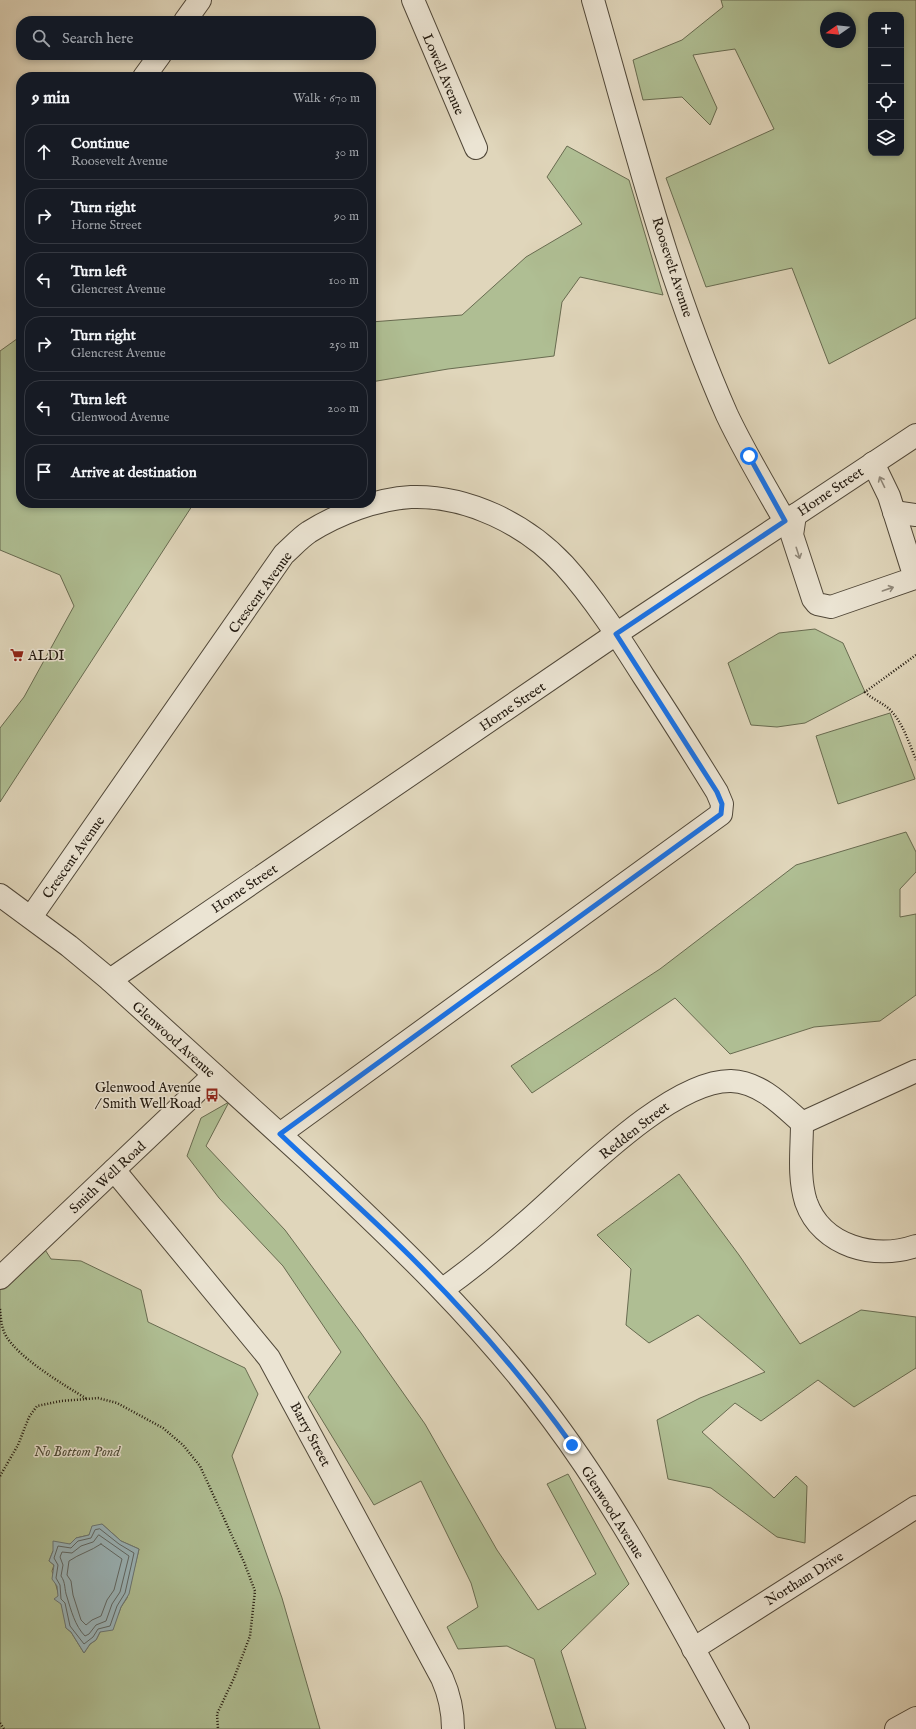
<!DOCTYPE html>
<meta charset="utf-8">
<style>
:root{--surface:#171b24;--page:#20242c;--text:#f1f3f6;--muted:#9ea1a6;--line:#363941}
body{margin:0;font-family:"IM FELL English",serif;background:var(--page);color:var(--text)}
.controls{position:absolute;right:12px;top:12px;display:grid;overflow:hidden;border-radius:8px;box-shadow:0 2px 6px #0003}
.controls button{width:36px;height:36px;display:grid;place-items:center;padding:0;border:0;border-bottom:1px solid var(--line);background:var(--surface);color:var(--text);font:20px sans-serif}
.compass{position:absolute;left:820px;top:12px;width:36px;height:36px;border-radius:50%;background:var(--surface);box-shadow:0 2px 6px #0003;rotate:256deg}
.stop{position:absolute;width:12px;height:12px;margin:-9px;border:3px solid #1a73e8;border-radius:50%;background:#fff}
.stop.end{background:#1a73e8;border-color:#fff;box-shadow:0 1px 4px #0008}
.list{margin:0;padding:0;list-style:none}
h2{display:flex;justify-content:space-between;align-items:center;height:52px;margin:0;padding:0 16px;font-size:17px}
h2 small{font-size:13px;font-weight:400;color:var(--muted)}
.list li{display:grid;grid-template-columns:26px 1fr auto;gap:12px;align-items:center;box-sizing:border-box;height:56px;margin:0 8px 8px;padding:0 8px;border:1px solid var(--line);border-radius:16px}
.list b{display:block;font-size:15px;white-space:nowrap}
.list p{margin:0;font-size:13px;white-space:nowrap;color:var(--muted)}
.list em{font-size:13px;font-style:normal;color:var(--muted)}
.icon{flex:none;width:22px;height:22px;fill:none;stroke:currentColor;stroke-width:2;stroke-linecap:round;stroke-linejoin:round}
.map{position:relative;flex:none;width:916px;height:1729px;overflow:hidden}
.search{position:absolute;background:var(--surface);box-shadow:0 2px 6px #0003;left:16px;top:16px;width:360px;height:44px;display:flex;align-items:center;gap:10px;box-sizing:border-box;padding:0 14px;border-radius:16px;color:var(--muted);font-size:15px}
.panel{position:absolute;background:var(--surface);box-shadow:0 2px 6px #0003;left:16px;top:72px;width:360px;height:436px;border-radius:16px}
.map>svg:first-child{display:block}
.green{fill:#afbe93;stroke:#686b50;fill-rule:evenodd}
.water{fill:#9ab6bc;stroke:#6a7776}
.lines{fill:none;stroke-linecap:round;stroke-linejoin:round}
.shore{stroke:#5e6765;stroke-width:1}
.minor-casing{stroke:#514839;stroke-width:24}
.path{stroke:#21180e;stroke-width:2.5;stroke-dasharray:1 2;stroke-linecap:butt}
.minor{stroke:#ebe4d3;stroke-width:22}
.oneway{stroke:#90887a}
.route{stroke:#1a73e8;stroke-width:5}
.labels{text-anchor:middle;stroke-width:3;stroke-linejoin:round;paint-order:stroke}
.street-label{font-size:14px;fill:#21180e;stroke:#ebe4d3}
.poi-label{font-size:14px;fill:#21180e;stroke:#ebe4d3;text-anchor:start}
.park-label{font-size:14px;font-style:italic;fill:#4c4a36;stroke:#ebe4d3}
</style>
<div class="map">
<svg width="916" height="1729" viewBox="0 0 916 1729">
<rect width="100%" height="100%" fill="#e0d6bb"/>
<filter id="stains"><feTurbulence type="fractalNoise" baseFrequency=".005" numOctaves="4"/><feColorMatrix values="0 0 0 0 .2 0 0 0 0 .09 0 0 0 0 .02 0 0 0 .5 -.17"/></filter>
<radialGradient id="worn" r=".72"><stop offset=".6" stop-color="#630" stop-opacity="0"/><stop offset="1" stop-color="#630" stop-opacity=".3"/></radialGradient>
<g class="green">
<path d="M721,0H916V318L829,364L792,268L706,287L666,178L774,129L735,49L693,55L717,108L710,125L682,97L643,100L633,60L682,40L723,7ZM871,15H901V153H871ZM826,18H850V42H826Z"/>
<path d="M567,146L629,180L663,295L580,277L562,302L554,356L448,369L371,382V322L462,315L526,257L582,224L547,177Z"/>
<path d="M21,336V503H194L0,802V728L24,697L74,606L60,575L0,550V351Z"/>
<path d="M815,629L843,643L865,692L805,723L777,727L751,725L728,663L779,633Z"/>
<path d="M890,713L915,779L838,804L816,736Z"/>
<path d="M906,832L916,852V872L900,889V917L916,914V995L880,1021L814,1027L730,1054L675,998L532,1093L511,1066L660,969L796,865Z"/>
<path d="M229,1102L206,1146L285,1230L361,1333L425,1424L497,1550L538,1610L596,1574L547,1484L568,1474L629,1584L561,1651L586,1729H556L534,1659L507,1646L458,1649L447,1627L478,1607L471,1583L421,1481L374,1505L308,1397L341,1352L283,1266L219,1198L187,1156L201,1118Z"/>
<path d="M679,1174L739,1255L800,1344L861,1310L916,1317V1368L854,1407L818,1380L761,1421L735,1403L702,1432L774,1498L796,1476L807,1486L805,1543L777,1537L711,1488L668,1479L657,1420L700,1398L765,1372L698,1315L649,1343L626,1325L631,1269L597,1235Z"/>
<path d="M33,1231L51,1259L81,1261L141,1290L148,1322L245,1368L258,1394L232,1456L282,1598L320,1729H0V1263ZM102,1524L121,1541L139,1549L127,1598L121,1607L118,1615L100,1632L96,1640L90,1644L84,1653L71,1632L66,1628V1621L52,1571L54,1565L49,1561L53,1551L70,1544L76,1538L89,1535Z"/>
</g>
<path class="water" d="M102,1524L121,1541L139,1549L129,1594L121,1607L113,1630L100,1632L96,1640L90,1644L84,1653L71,1632L66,1628L61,1604L54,1599L58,1596L57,1586L52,1579L54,1565L49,1561L53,1551V1541L70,1544L76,1538L89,1535L92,1526Z"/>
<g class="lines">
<g class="shore">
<path d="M100,1529L119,1544L134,1553L125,1593L117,1606L110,1626L98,1629L93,1637L84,1644L70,1626L65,1603L61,1599L60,1585L56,1578L58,1565L54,1558L58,1546L71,1548L78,1541L91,1538L95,1530Z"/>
<path d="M99,1535L129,1556L120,1592L112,1604L106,1621L96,1625L89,1634L85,1636C75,1626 71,1610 67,1597C64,1589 66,1583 61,1576L63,1565L60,1557L62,1552L72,1553L81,1546L93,1542Z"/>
<path d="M101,1544L122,1559L114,1590L107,1600L101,1616L92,1620L86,1625L81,1620L73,1595L71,1581L67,1575L69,1561C79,1554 91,1551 101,1544Z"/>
</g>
<g class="minor-casing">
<g id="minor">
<path d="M413,0L476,148"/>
<path d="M593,0C633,139 668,282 727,415C744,451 765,486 785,521"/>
<path d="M185,21L200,0"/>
<path d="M144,77L160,55"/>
<path d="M894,512L916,515"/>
<path d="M795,515L792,535L813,599L817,604L831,607L915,578L889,496L873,463"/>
<path d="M0,895L69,946L110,980C176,1040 242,1100 308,1160C395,1241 481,1323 552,1419C624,1515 679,1624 738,1729"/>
<path d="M31,917L284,554C292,547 300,538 309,532C338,514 376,499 411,497C467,495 526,524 564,565C594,598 620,639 644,677C669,715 693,753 717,792L722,804L721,814L280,1134"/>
<path d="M110,980L616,634L916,435"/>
<path d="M802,1123C802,1149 798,1177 806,1202C822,1247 875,1260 916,1246"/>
<path d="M802,1123L916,1071"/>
<path d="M114,1170L269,1358L442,1678C450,1696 453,1710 453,1729"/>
<path d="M0,1278L214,1075"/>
<path d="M443,1289C471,1269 499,1246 525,1223C572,1183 669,1080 731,1081C760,1082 782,1105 802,1123"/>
<path d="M693,1649L916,1507"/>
<path d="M896,1729L916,1718"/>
</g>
</g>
<g class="path">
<path d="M916,655L865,692C872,699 881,702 888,708C902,720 909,743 916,760"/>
<path d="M0,1309C1,1318 1,1327 6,1336C20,1359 64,1385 87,1399"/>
<path d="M0,1476L18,1445L29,1417L37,1406L61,1401L98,1398L117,1403L163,1428L183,1445L200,1466L244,1562L255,1591L250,1636L234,1678L217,1714L218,1729"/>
<path d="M0,1723L4,1729"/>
</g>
<use href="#minor" class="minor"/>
</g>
<defs><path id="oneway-shaft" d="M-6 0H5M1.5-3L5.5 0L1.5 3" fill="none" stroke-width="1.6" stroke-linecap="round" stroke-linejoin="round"/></defs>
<g class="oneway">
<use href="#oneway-shaft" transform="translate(882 482) rotate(-116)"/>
<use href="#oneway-shaft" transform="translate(798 553) rotate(72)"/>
<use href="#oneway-shaft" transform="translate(888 589) rotate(-19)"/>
</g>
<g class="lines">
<path class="route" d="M572,1445C524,1378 469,1315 410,1256C368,1214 323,1175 280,1134L721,814L722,804L717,792L616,634L785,521L749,456"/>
</g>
<defs>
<g id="supermarket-bare" transform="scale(1.08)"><path d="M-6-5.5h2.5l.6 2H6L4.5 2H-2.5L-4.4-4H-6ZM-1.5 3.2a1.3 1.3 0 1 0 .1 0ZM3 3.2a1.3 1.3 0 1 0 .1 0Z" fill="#8f2418" stroke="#ebe4d3" stroke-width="2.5" paint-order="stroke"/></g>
<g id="bus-bare" transform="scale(1.08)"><path d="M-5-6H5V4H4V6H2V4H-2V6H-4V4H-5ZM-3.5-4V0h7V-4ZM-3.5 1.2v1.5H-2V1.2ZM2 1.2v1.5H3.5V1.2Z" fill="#8f2418" stroke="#ebe4d3" stroke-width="2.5" paint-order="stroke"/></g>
</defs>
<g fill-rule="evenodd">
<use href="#supermarket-bare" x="17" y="655"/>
<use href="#bus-bare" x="212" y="1095"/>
</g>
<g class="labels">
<g class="street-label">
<text transform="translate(444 74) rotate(67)" y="5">Lowell Avenue</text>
<text transform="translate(673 267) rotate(72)" y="5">Roosevelt Avenue</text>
<text transform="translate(830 491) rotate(-34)" y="5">Horne Street</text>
<text transform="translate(260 592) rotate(-54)" y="5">Crescent Avenue</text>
<text transform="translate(512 706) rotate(-34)" y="5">Horne Street</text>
<text transform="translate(73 857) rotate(-55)" y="5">Crescent Avenue</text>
<text transform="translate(244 888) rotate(-34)" y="5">Horne Street</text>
<text transform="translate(174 1039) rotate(42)" y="5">Glenwood Avenue</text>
<text transform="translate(634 1130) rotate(-38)" y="5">Redden Street</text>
<text transform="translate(107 1177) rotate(-43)" y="5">Smith Well Road</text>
<text transform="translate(311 1434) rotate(62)" y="5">Barry Street</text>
<text transform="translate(613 1512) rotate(58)" y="5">Glenwood Avenue</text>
<text transform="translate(804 1578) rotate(-32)" y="5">Northam Drive</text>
</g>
<g class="poi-label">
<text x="28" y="660">ALDI</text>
<text x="201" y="1092" text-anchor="end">Glenwood Avenue<tspan x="201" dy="16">/ Smith Well Road</tspan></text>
</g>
<g class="park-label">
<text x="77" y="1456">No Bottom Pond</text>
</g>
</g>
<rect width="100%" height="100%" filter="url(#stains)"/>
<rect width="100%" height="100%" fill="url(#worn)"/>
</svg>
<div class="controls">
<button>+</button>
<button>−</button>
<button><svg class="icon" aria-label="locate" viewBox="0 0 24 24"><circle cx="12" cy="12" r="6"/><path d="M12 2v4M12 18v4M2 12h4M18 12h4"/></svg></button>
<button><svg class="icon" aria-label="layers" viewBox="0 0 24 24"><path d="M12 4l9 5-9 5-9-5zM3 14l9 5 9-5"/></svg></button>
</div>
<svg class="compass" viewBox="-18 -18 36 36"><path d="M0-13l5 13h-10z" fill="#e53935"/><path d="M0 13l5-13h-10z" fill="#9ea1a6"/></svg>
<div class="stop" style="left:749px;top:456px"></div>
<div class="stop end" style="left:572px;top:1445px"></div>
<div class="search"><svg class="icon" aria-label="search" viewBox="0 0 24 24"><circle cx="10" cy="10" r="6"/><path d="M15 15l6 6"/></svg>Search here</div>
<section class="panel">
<h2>9 min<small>Walk · 670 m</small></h2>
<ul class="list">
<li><svg class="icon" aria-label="ahead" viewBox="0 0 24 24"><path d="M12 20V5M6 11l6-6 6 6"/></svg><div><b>Continue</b><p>Roosevelt Avenue</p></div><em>30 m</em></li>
<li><svg class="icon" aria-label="right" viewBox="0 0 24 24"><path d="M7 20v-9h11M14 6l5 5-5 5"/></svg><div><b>Turn right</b><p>Horne Street</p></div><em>90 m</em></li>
<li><svg class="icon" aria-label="left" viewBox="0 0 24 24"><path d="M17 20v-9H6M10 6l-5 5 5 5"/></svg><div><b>Turn left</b><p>Glencrest Avenue</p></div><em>100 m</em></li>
<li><svg class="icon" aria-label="right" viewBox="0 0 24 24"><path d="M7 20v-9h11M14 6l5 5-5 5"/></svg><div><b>Turn right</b><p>Glencrest Avenue</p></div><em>250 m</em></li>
<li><svg class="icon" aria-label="left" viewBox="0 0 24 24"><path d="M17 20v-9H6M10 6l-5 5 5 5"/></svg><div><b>Turn left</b><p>Glenwood Avenue</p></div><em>200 m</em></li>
<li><svg class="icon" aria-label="arrive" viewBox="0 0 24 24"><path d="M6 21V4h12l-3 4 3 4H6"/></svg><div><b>Arrive at destination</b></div></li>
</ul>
</section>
</div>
